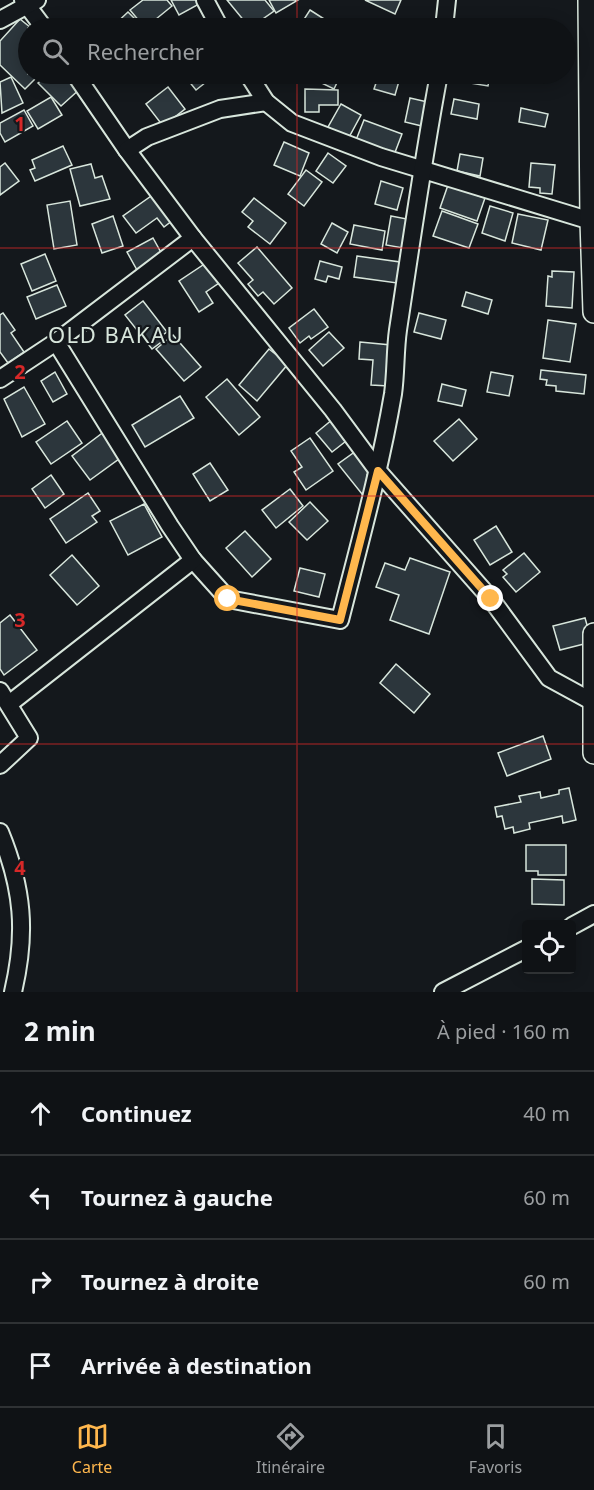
<!DOCTYPE html>
<html lang="fr">
<meta charset="utf-8">
<style>
:root{--surface:#0f1215;--page:#181b1e;--text:#f1f3f6;--muted:#9b9ea0;--line:#2f3234;--accent:#ffb74d}
body{margin:0;font-family:"Noto Sans",sans-serif;background:var(--page);color:var(--text)}
.controls{position:absolute;right:18px;bottom:18px;display:grid;overflow:hidden;border-radius:6px;box-shadow:0 3px 15px #0003}
.controls button{width:54px;height:54px;display:grid;place-items:center;padding:0;border:0;border-bottom:2px solid var(--line);background:var(--surface);color:var(--text);font:30px sans-serif}
.stop{position:absolute;width:18px;height:18px;margin:-14px;border:4px solid #ffb74d;border-radius:50%;background:#fff}
.stop.end{background:#ffb74d;border-color:#fff;box-shadow:0 2px 6px #0008}
.list{margin:0;padding:0;list-style:none}
h2{display:flex;justify-content:space-between;align-items:center;height:78px;margin:0;padding:0 24px;font-size:26px}
h2 small{font-size:20px;font-weight:400;color:var(--muted)}
.list li{display:grid;grid-template-columns:39px 1fr auto;gap:18px;align-items:center;box-sizing:border-box;height:84px;padding:0 24px;border-top:2px solid var(--line)}
.list b{display:block;font-size:22px;white-space:nowrap}
.list em{font-size:20px;font-style:normal;color:var(--muted)}
.icon{flex:none;width:33px;height:33px;fill:none;stroke:currentColor;stroke-width:2;stroke-linecap:round;stroke-linejoin:round}
.map{position:relative;flex:none;width:594px;height:992px;overflow:hidden}
.search{position:absolute;background:var(--surface);box-shadow:0 3px 15px #0003;left:18px;right:18px;top:18px;height:66px;display:flex;align-items:center;gap:15px;box-sizing:border-box;padding:0 21px;border-radius:33px;color:var(--muted);font-size:22px}
.sheet{height:414px;background:var(--surface)}
nav{display:flex;justify-content:space-around;align-items:center;box-sizing:border-box;height:84px;border-top:2px solid var(--line);background:var(--surface);font-size:16px;color:var(--muted)}
nav a{display:grid;justify-items:center;gap:3px}
nav .on{color:var(--accent)}
.map>svg:first-child{display:block}
.building{fill:#2c363c;stroke:#d8e6dc;stroke-width:1.5}
.lines{fill:none;stroke-linecap:round;stroke-linejoin:round}
.minor-casing{stroke:#d8e6dc;stroke-width:20}
.tertiary-casing{stroke:#d8e6dc;stroke-width:24}
.minor{stroke:#14181c;stroke-width:16}
.tertiary{stroke:#14181c;stroke-width:21}
.route{stroke:#ffb74d;stroke-width:8}
.grid{fill:none;stroke:#d62828;stroke-width:1.5;stroke-opacity:0.55}
.labels{text-anchor:middle;stroke-width:4.5;stroke-linejoin:round;paint-order:stroke}
.neighbourhood-label{font-size:22px;letter-spacing:1.5px;fill:#d8e6dc;stroke:#14181c}
.grid-label{font-size:20px;text-anchor:middle;font-weight:bold;fill:#d62828;stroke:#14181c;stroke-width:4.5;stroke-linejoin:round;paint-order:stroke}
</style>
<div class="map">
<svg width="594" height="992" viewBox="0 0 594 992">
<rect width="100%" height="100%" fill="#14181c"/>
<g class="building">
<path d="M143,0H167L172,6L145,28L130,10Z"/>
<path d="M171,0H200L201,3L179,15Z"/>
<path d="M227,0H265L274,11L250,28Z"/>
<path d="M269,0H298L276,13Z"/>
<path d="M365,0H401L395,14Z"/>
<path d="M310,10L332,24L329,28L299,27Z"/>
<path d="M128,12L144,28H111Z"/>
<path d="M20,19L31,28H28V74H40L25,89L0,65V41Z"/>
<path d="M355,19L371,28H350Z"/>
<path d="M48,74H68L81,88L61,106L38,83Z"/>
<path d="M183,74H213L215,75L196,90Z"/>
<path d="M308,74H341L334,89L307,76Z"/>
<path d="M371,74H401L395,95L374,89L376,83L369,81Z"/>
<path d="M452,74H490L488,86L451,80Z"/>
<path d="M11,77L23,103L2,113L0,82Z"/>
<path d="M168,87L185,109L163,126L146,104Z"/>
<path d="M305,89L338,90V105H319V112H305Z"/>
<path d="M51,97L62,115L38,129L27,111Z"/>
<path d="M410,98L432,103L426,127L405,122Z"/>
<path d="M454,99L479,104L477,119L451,114Z"/>
<path d="M341,104L361,115L348,139L328,127Z"/>
<path d="M521,108L548,114L545,127L519,122Z"/>
<path d="M24,110L33,126L5,142L0,133V123Z"/>
<path d="M364,120L402,134L394,155L356,140Z"/>
<path d="M284,142L309,153L300,176L274,165Z"/>
<path d="M63,146L72,165L35,181L30,170L35,168L32,160Z"/>
<path d="M328,153L346,166L333,183L316,171Z"/>
<path d="M460,154L483,158L480,176L457,171Z"/>
<path d="M5,163L19,181L0,195V167Z"/>
<path d="M531,163L555,165L552,194L540,193V188L529,187Z"/>
<path d="M91,164L95,178L102,176L110,199L80,206L70,169Z"/>
<path d="M306,170L322,182L304,206L288,194Z"/>
<path d="M381,181L403,188L397,210L375,204Z"/>
<path d="M448,185L485,198L477,221L440,208Z"/>
<path d="M154,194L173,220L164,227L157,218L136,233L123,216Z"/>
<path d="M254,198L286,223L270,244L248,227L253,221L242,212Z"/>
<path d="M70,201L77,245L54,249L47,205Z"/>
<path d="M490,206L513,213L505,241L482,233Z"/>
<path d="M442,211L478,224L469,248L433,236Z"/>
<path d="M518,214L548,220L541,250L512,243Z"/>
<path d="M113,216L123,246L102,253L92,224Z"/>
<path d="M391,216L407,219L403,248L386,245Z"/>
<path d="M332,223L348,232L337,253L321,244Z"/>
<path d="M354,225L385,231L382,250L350,244Z"/>
<path d="M153,238L163,256L137,270L127,252Z"/>
<path d="M257,247L292,288L274,304L263,292L258,296L248,284L253,280L238,263Z"/>
<path d="M45,254L56,281L32,291L21,264Z"/>
<path d="M357,256L400,262L397,283L354,277Z"/>
<path d="M320,261L342,267L339,279L328,276L326,282L315,279Z"/>
<path d="M206,263L219,283L206,292L213,303L199,312L179,281Z"/>
<path d="M552,271L574,272L572,308L546,306L548,276L552,277Z"/>
<path d="M57,285L66,306L36,319L27,297Z"/>
<path d="M466,292L492,300L488,314L462,306Z"/>
<path d="M143,301L167,332L161,336L164,340L152,349L125,315Z"/>
<path d="M314,309L328,327L311,339L309,336L300,343L289,328Z"/>
<path d="M3,313L15,330L11,333L24,352L8,363L0,352V315Z"/>
<path d="M419,313L446,320L441,339L414,332Z"/>
<path d="M548,320L576,324L570,362L543,358Z"/>
<path d="M329,332L344,348L323,366L309,350Z"/>
<path d="M173,335L201,367L184,381L156,349Z"/>
<path d="M360,342L391,345L389,386L371,385L373,360L359,359Z"/>
<path d="M269,349L288,364L257,401L239,385Z"/>
<path d="M541,370L586,375L584,394L556,391V386L546,385L547,380L540,379Z"/>
<path d="M55,372L67,394L53,402L41,381Z"/>
<path d="M491,372L513,376L509,396L487,392Z"/>
<path d="M227,379L260,417L239,435L206,397Z"/>
<path d="M442,384L466,390L462,406L438,401Z"/>
<path d="M24,387L45,424L22,437L4,399Z"/>
<path d="M180,396L194,418L145,447L132,425Z"/>
<path d="M333,419L350,438L332,452L316,433Z"/>
<path d="M459,419L477,439L453,461L434,441Z"/>
<path d="M67,421L82,443L51,464L36,442Z"/>
<path d="M105,431L123,456L90,480L72,456Z"/>
<path d="M310,438L333,471L306,490L294,472L302,467L291,451Z"/>
<path d="M356,451L372,472L367,475L374,485L362,494L338,464Z"/>
<path d="M210,463L228,490L210,501L193,474Z"/>
<path d="M51,475L64,494L45,508L32,489Z"/>
<path d="M290,489L303,506L276,528L262,510Z"/>
<path d="M88,493L100,511L92,516L97,522L66,543L50,519Z"/>
<path d="M310,502L328,521L307,540L289,522Z"/>
<path d="M144,504L162,537L128,555L110,521Z"/>
<path d="M496,526L512,552L490,565L474,540Z"/>
<path d="M245,531L271,559L252,577L226,548Z"/>
<path d="M524,553L540,572L516,592L503,577L507,574L503,570Z"/>
<path d="M72,555L99,586L77,605L50,575Z"/>
<path d="M410,558L450,572L429,634L390,620L399,595L376,587L385,563L405,570Z"/>
<path d="M300,568L325,574L319,597L294,591Z"/>
<path d="M10,615L37,650L4,675L0,669V623Z"/>
<path d="M585,618L592,642L560,650L553,626Z"/>
<path d="M396,664L430,694L414,713L380,683Z"/>
<path d="M543,736L551,759L507,776L498,753Z"/>
<path d="M569,788L576,820L563,823L562,816L529,823L530,829L514,833L513,827L505,829L502,816L497,817L495,807L521,802L519,796L540,792L541,798L559,794V790Z"/>
<path d="M526,845H566V875H538V871H526Z"/>
<path d="M532,879L564,880V905L532,904Z"/>
</g>
<g class="lines">
<g class="minor-casing">
<g id="minor">
<path d="M23,0L44,28"/>
<path d="M205,0L220,28"/>
<path d="M0,20L37,0"/>
<path d="M444,28L447,0"/>
<path d="M75,74L127,150L193,238L333,410L378,471L491,599L549,678L593,702"/>
<path d="M248,74L266,102L292,123L381,157L591,221"/>
<path d="M127,150L147,137L220,109L266,102"/>
<path d="M56,342L170,526L193,560L228,599L340,620C359,545 380,470 393,394C396,373 395,351 398,330C411,244 423,159 439,74"/>
<path d="M0,379L56,342L193,238"/>
<path d="M0,691L29,738L0,765"/>
<path d="M9,704L193,560"/>
<path d="M0,832C23,888 27,933 13,992"/>
<path d="M572,926L594,914"/>
<path d="M443,992L526,949"/>
</g>
</g>
<g class="tertiary-casing">
<g id="tertiary">
<path d="M589,0L591,221L594,312"/>
<path d="M594,634V753"/>
</g>
</g>
<use href="#minor" class="minor"/>
<use href="#tertiary" class="tertiary"/>
</g>
<g class="lines">
<path class="route" d="M228,599L340,620L378,471L491,599"/>
</g>
<path class="grid" d="M297,0V28M297,74V992M0,248H594M0,496H594M0,744H594"/>
<g class="labels">
<g class="neighbourhood-label">
<text x="116" y="343">OLD BAKAU</text>
</g>
</g>
<g class="grid-label">
<text x="20" y="131">1</text>
<text x="20" y="379">2</text>
<text x="20" y="627">3</text>
<text x="20" y="875">4</text>
</g>
</svg>
<div class="controls">
<button><svg class="icon" aria-label="locate" viewBox="0 0 24 24"><circle cx="12" cy="12" r="6"/><path d="M12 2v4M12 18v4M2 12h4M18 12h4"/></svg></button>
</div>
<div class="stop" style="left:228px;top:599px"></div>
<div class="stop end" style="left:491px;top:599px"></div>
<div class="search"><svg class="icon" aria-label="search" viewBox="0 0 24 24"><circle cx="10" cy="10" r="6"/><path d="M15 15l6 6"/></svg>Rechercher</div>
</div>
<section class="sheet">
<h2>2 min<small>À pied · 160 m</small></h2>
<ul class="list">
<li><svg class="icon" aria-label="ahead" viewBox="0 0 24 24"><path d="M12 20V5M6 11l6-6 6 6"/></svg><div><b>Continuez</b></div><em>40 m</em></li>
<li><svg class="icon" aria-label="left" viewBox="0 0 24 24"><path d="M17 20v-9H6M10 6l-5 5 5 5"/></svg><div><b>Tournez à gauche</b></div><em>60 m</em></li>
<li><svg class="icon" aria-label="right" viewBox="0 0 24 24"><path d="M7 20v-9h11M14 6l5 5-5 5"/></svg><div><b>Tournez à droite</b></div><em>60 m</em></li>
<li><svg class="icon" aria-label="arrive" viewBox="0 0 24 24"><path d="M6 21V4h12l-3 4 3 4H6"/></svg><div><b>Arrivée à destination</b></div></li>
</ul>
</section>
<nav>
<a class="on"><svg class="icon" aria-label="map" viewBox="0 0 24 24"><path d="M3 6l6-2 6 2 6-2v14l-6 2-6-2-6 2zM9 4v14M15 6v14"/></svg>Carte</a>
<a><svg class="icon" aria-label="directions" viewBox="0 0 24 24"><path d="M12 3l9 9-9 9-9-9zM9 14v-3h6M13 9l2 2-2 2"/></svg>Itinéraire</a>
<a><svg class="icon" aria-label="saved" viewBox="0 0 24 24"><path d="M7 4h10v16l-5-4-5 4z"/></svg>Favoris</a>
</nav>
